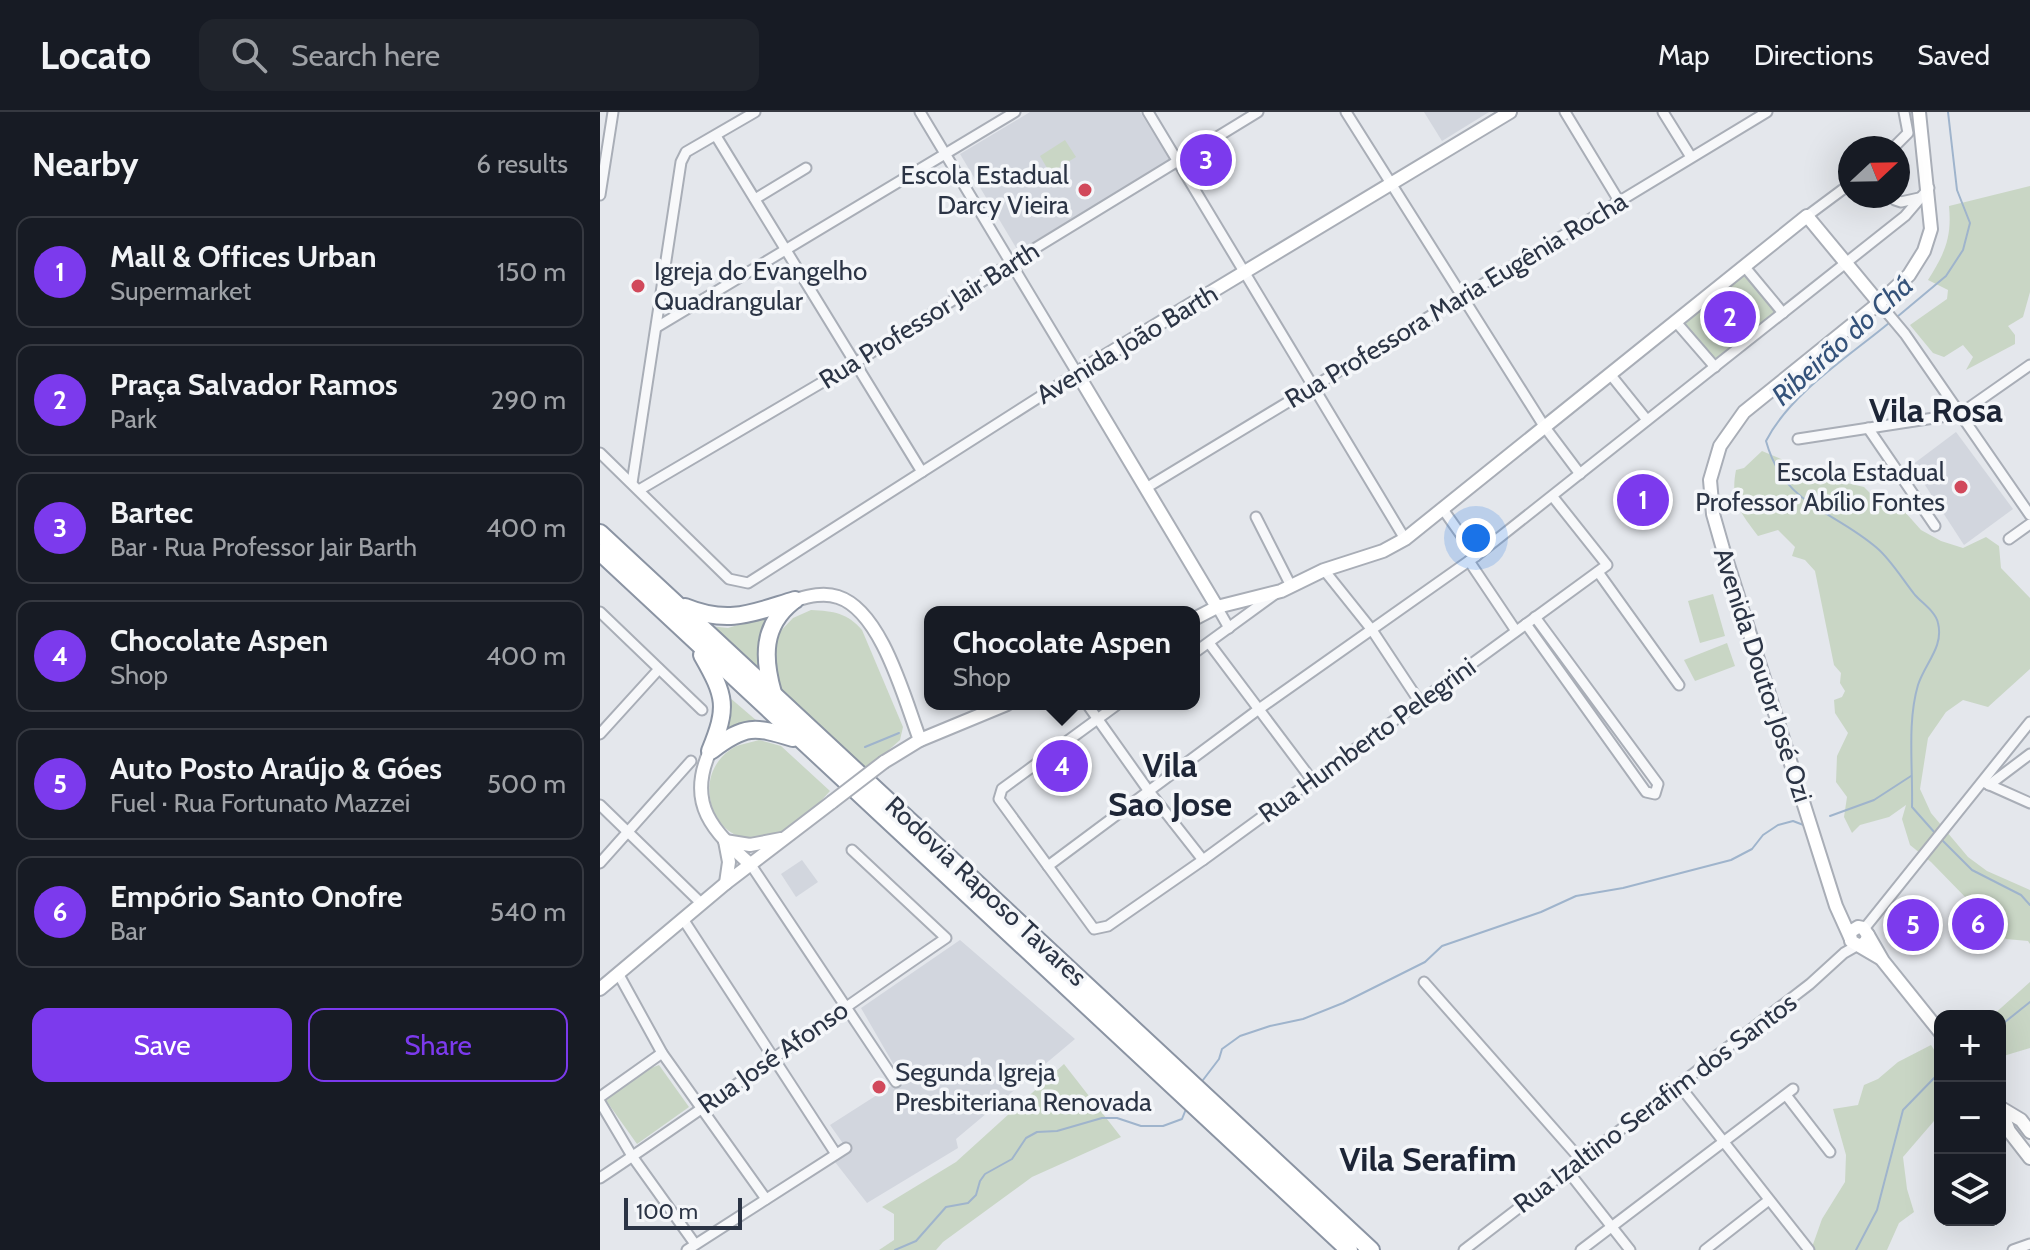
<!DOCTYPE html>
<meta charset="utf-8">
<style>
:root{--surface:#171b24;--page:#20242c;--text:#f1f3f6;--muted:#9ea1a6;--line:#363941;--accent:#7c3aed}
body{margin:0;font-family:Cabin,sans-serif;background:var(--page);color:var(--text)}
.controls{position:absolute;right:24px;bottom:24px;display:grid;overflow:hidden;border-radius:16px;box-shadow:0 8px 32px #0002}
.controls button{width:72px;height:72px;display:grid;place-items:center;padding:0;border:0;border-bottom:2px solid var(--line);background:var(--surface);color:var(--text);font:40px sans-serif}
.compass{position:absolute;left:1238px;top:24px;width:72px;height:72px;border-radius:50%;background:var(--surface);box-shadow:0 8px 32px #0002;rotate:68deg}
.scale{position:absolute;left:24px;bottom:20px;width:118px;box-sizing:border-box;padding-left:8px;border:4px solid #2b3445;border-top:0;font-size:22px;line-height:28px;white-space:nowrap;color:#2b3445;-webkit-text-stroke:6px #f4f6f9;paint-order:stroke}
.you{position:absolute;left:876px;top:426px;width:28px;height:28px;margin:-20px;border:6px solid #fff;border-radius:50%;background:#1a73e8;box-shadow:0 0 0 12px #1a73e833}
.badge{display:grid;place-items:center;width:52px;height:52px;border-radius:50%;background:var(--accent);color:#fff;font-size:26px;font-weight:700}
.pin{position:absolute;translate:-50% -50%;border:4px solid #fff;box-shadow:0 2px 8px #0006}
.popup{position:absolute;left:324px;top:494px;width:276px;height:104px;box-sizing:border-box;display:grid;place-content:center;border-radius:16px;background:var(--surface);filter:drop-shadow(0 2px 6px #0005);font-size:26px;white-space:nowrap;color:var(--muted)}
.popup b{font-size:30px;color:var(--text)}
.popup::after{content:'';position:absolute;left:50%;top:100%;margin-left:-16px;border:16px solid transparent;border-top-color:var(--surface)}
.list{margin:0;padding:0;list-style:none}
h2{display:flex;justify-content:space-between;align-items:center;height:104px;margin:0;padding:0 32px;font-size:34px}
h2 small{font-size:26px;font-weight:400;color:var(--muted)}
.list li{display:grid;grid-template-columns:52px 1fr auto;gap:24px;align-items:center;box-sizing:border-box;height:112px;margin:0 16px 16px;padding:0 16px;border:2px solid var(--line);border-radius:16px}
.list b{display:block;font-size:30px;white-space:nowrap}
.list p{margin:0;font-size:26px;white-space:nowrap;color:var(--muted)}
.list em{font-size:26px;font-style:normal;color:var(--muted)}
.actions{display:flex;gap:16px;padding:24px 32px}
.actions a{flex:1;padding:18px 0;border:2px solid var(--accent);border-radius:16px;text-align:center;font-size:28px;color:var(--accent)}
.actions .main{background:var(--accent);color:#fff}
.icon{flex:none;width:44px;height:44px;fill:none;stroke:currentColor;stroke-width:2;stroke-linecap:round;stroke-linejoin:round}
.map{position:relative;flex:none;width:1430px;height:1138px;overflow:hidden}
header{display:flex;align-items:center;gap:48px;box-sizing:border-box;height:112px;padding:0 40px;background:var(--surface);border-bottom:2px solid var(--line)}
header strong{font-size:38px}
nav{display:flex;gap:44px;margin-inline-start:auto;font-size:28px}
.search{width:560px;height:72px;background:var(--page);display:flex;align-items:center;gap:20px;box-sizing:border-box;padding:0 28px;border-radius:16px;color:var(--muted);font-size:30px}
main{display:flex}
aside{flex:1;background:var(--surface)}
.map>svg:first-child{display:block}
.built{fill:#d2d6de}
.green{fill:#c9d6c5}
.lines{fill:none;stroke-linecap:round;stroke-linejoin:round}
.stream{stroke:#9fb4cc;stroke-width:2}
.street-casing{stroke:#a9aeb7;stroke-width:13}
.secondary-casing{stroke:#a9aeb7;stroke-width:16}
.highway-casing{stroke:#8b94a3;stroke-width:20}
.street{stroke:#f7f8fa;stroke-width:9}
.secondary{stroke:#fff;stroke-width:12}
.highway{stroke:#fff;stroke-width:16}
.secondary-bridge-casing{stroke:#a9aeb7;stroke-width:16;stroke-linecap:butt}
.secondary-bridge{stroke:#fff;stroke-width:12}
.poi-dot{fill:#d1495b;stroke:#f4f6f9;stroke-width:3}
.labels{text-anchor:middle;stroke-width:7;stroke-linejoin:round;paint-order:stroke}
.poi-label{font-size:26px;fill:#2b3445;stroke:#f4f6f9;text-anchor:end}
.street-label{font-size:26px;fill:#2b3445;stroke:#f4f6f9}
.water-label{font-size:28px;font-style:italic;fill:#34527a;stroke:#f4f6f9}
.district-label{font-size:34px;font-weight:bold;fill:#1d2536;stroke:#f4f6f9}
</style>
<header>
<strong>Locato</strong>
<div class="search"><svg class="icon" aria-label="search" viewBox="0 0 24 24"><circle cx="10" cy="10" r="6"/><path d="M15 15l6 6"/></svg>Search here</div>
<nav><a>Map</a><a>Directions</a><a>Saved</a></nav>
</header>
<main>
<aside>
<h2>Nearby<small>6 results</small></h2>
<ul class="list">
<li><span class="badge">1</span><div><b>Mall &amp; Offices Urban</b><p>Supermarket</p></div><em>150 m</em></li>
<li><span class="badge">2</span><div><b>Praça Salvador Ramos</b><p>Park</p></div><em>290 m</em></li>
<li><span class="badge">3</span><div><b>Bartec</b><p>Bar · Rua Professor Jair Barth</p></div><em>400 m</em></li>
<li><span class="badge">4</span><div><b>Chocolate Aspen</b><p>Shop</p></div><em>400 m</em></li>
<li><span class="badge">5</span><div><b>Auto Posto Araújo &amp; Góes</b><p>Fuel · Rua Fortunato Mazzei</p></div><em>500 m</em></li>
<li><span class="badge">6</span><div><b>Empório Santo Onofre</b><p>Bar</p></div><em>540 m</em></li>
</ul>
<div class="actions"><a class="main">Save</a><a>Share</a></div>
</aside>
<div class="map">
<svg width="1430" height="1138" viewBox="0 0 1430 1138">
<rect width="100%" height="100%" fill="#e4e7ec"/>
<g class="built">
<path d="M430,0H540L570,48L418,139L360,42Z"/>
<path d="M824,0H889L842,29Z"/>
<path d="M1356,320L1413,397L1364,433L1312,353Z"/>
<path d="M202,748L218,770L196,785L181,762Z"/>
<path d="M360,828L475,927L356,1027L358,1036L267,1091L235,1050L249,1040L230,1013L302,967L261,896Z"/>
</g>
<g class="green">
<path d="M465,28L476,45L450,61L440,44Z"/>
<path d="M1430,74V180L1423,205L1408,214L1415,223V232L1366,258L1373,245L1363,233L1344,245L1333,241L1310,213L1347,187L1348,178L1328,168C1345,141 1352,126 1349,94Z"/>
<path d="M1143,160L1176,199L1116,250L1083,210Z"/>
<path d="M1162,339L1181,347L1200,360L1264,375L1279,390L1305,400L1321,418L1341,429L1363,436L1386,425L1399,434L1401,456L1430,486V557L1388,595L1363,588L1346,600L1328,626L1320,677L1331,701L1368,745L1387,759L1430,778V832L1428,829L1406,827L1331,750L1310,733L1302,707L1306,693L1289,705L1260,713L1252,721L1244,705L1247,685L1236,670L1237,644L1248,621L1235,601L1234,588L1242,585L1245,579L1240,571L1241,561L1234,553L1215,459L1205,448L1192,444L1195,435L1178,418L1158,424C1140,400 1130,389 1136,358L1144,356Z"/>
<path d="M1113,482L1125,524L1100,531L1088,489Z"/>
<path d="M211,498C234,499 247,501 262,518L303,615L300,628L264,660L224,625L173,569L175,525L193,506Z"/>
<path d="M177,501C162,523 159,542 159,569L109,514L128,516Z"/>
<path d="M1127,531L1135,554L1095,569L1084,548Z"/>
<path d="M122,579L164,615L117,632Z"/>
<path d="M159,628L181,634L230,679C213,698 193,719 167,726C115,739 88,667 130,638C137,632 150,631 159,628Z"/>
<path d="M1430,870V936L1400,945V904H1392Z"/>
<path d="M1331,933L1340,947V1002L1303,1045L1307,1077L1314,1100L1299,1111L1287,1138H1211L1222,1107L1245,1070L1246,1043L1233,997L1258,993L1264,973L1278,967L1298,950Z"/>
<path d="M464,952L521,1025L432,1065L343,1130L336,1138H279L294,1128V1102L282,1095L356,1050Z"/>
<path d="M59,953L89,995L37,1032L5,987L51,956Z"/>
</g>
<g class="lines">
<g class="stream">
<path d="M1297,205L1346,164L1363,138L1370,111L1357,78L1348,0"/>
<path d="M1289,211C1248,245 1190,282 1166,329C1184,394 1232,397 1277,436C1291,448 1303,468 1315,483C1322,491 1336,500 1338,511C1344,535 1325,551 1318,573C1307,610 1313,655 1312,695L1335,721"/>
<path d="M265,635L299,621"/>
<path d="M1230,704L1274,688L1311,664"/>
<path d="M1342,728L1372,758L1421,783L1430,793"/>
<path d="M1400,914L1430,890"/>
<path d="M603,968L619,947L622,937L640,924L670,914L703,907L743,891L825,850L842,834L941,800L976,784L1023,776L1131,748L1152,737L1163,723L1178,713L1193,709L1206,714"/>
<path d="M295,1138L316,1129L346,1095L368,1091L376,1083L380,1069L385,1062L412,1047L426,1026L437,1020L457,1019L502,1006H517L541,1014H563L582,1007L586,997"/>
<path d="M1256,1138L1277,1098L1303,998L1340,960"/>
</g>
<g class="street-casing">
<g id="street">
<path d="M548,0L805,427"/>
<path d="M746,0L944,314L980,362"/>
<path d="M965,0L1019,89"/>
<path d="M1063,0L1091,45"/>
<path d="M116,24L322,360"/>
<path d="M1293,36L1308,21L1304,0"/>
<path d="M0,83L13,0"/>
<path d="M155,87L206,56"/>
<path d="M1295,88L1301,90L1319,86"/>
<path d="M1207,104L1250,72"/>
<path d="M1144,154L1183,201"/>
<path d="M1279,191L1305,222L1430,403"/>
<path d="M1076,210L1115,255"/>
<path d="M57,215L415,0"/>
<path d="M1010,262L1047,308"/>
<path d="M1268,316L1335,414"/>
<path d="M1198,327L1360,302L1430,253"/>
<path d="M0,341L129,467L148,471L477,261L320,0"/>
<path d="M32,371L81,50L86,40L155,0"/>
<path d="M546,376L1167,0"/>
<path d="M39,378L255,251L411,151L658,0"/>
<path d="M842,396L876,444"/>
<path d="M656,405L691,474"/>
<path d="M1409,427L1430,412"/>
<path d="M869,449L916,519"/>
<path d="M724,458L772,518L819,589"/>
<path d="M998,460L1079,573"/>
<path d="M617,495L629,516"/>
<path d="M0,500L102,598"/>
<path d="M926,512L1046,680L1055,682L1058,672L935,505"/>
<path d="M609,531L712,668"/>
<path d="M594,541L675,482"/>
<path d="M487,592L548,678L603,748"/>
<path d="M518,592L402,677L399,687L494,817L508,814L603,748L1007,453L953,385"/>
<path d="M0,622L59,557"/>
<path d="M1383,670L1430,691"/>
<path d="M1389,673L1430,642"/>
<path d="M0,693L102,792"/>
<path d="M0,751L91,649"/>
<path d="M151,753L296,970"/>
<path d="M448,754L659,597L876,444L1305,104L1329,76"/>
<path d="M83,807L236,1042"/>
<path d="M1264,817L1430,610"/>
<path d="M19,863L62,941L166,1087"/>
<path d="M824,870L981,1048"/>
<path d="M1079,973L1209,1138"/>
<path d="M1186,983L1230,1040"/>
<path d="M0,985L62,941"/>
<path d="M0,990L32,1044L95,1132"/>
<path d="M967,1058L1030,1138"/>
<path d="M0,1066C117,988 230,905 346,826L252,738"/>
<path d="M87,1138L246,1036"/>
<path d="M864,1138L1210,872L1244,841L1258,833"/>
<path d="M981,1138L1193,977"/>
<path d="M1105,1138L1169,1088"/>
<path d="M1413,1138L1430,1132"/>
</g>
</g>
<g class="secondary-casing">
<g id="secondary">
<path d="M195,488C209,484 224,480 238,485C282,499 305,589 320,628"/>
<path d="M617,495L477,261L910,0"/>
<path d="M594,507L617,495L681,479L724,458L783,439L805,427L1207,104L1279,191"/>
<path d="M110,639C86,692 113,719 151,753"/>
<path d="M284,650L320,628L407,592"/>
<path d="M125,729L150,733L181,727"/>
<path d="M125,729L129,750L126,771"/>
<path d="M1268,823L1283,849L1340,920"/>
<path d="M1250,825L1236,794L1123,437L1113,402L1110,368L1120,334L1144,300L1279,191L1309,163L1324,139L1331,117L1319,0"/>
<path d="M1261,833L1266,830L1268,823L1263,816L1258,815L1250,820L1251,829L1280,846"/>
<path d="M0,877L126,771L232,690"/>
<path d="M1400,995L1409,1019L1430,1046"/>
<path d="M1401,996L1421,1008L1430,1020"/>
</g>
</g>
<g class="highway-casing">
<g id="highway">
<path d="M0,421L771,1138"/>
<path d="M0,440L749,1138"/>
<path d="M85,495C129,513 152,501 195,488"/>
<path d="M102,543C126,585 128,595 110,639"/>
<path d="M173,581C163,546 162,514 192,490"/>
<path d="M112,638C145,613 154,614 193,626"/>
</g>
</g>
<use href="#street" class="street"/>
<use href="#secondary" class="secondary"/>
<use href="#highway" class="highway"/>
<g class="secondary-bridge-casing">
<path id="secondary-bridge" d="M232,690L284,650"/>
</g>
<use href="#secondary-bridge" class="secondary-bridge"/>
</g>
<g class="poi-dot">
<circle cx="485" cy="78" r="8"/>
<circle cx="38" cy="174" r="8"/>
<circle cx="1361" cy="375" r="8"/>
<circle cx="279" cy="975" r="8"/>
</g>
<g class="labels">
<g class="poi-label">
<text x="469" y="72">Escola Estadual<tspan x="469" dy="30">Darcy Vieira</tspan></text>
<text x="54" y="168" text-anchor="start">Igreja do Evangelho<tspan x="54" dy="30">Quadrangular</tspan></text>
<text x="1345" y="369">Escola Estadual<tspan x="1345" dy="30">Professor Abílio Fontes</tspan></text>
<text x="295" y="969" text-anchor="start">Segunda Igreja<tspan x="295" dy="30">Presbiteriana Renovada</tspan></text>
</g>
<g class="street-label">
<text transform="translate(856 188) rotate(-31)" y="9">Rua Professora Maria Eugênia Rocha</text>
<text transform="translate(329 203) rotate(-32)" y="9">Rua Professor Jair Barth</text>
<text transform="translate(527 232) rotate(-31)" y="9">Avenida João Barth</text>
<text transform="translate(1163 563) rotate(72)" y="9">Avenida Doutor José Ozi</text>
<text transform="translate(767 628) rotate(-36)" y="9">Rua Humberto Pelegrini</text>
<text transform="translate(386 779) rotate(43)" y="9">Rodovia Raposo Tavares</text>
<text transform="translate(173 945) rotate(-35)" y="9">Rua José Afonso</text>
<text transform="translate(1055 991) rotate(-37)" y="9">Rua Izaltino Serafim dos Santos</text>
</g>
<g class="water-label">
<text transform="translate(1242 228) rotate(-42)" y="10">Ribeirão do Chá</text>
</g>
<g class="district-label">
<text x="1336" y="310">Vila Rosa</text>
<text x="570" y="665">Vila<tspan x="570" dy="39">Sao Jose</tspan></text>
<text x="828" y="1059">Vila Serafim</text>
</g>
</g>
</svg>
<div class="controls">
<button>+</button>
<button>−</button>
<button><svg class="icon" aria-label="layers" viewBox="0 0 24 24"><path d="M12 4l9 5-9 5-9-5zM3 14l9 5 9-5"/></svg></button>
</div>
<svg class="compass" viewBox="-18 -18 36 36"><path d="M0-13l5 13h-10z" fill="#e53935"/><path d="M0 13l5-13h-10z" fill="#9ea1a6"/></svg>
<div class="scale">100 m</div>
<div class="you"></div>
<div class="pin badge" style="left:1043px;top:388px">1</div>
<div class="pin badge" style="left:1130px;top:205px">2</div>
<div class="pin badge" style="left:606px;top:48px">3</div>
<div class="pin badge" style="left:462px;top:654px">4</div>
<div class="popup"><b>Chocolate Aspen</b>Shop</div>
<div class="pin badge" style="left:1313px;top:813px">5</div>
<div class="pin badge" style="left:1378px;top:812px">6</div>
</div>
</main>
